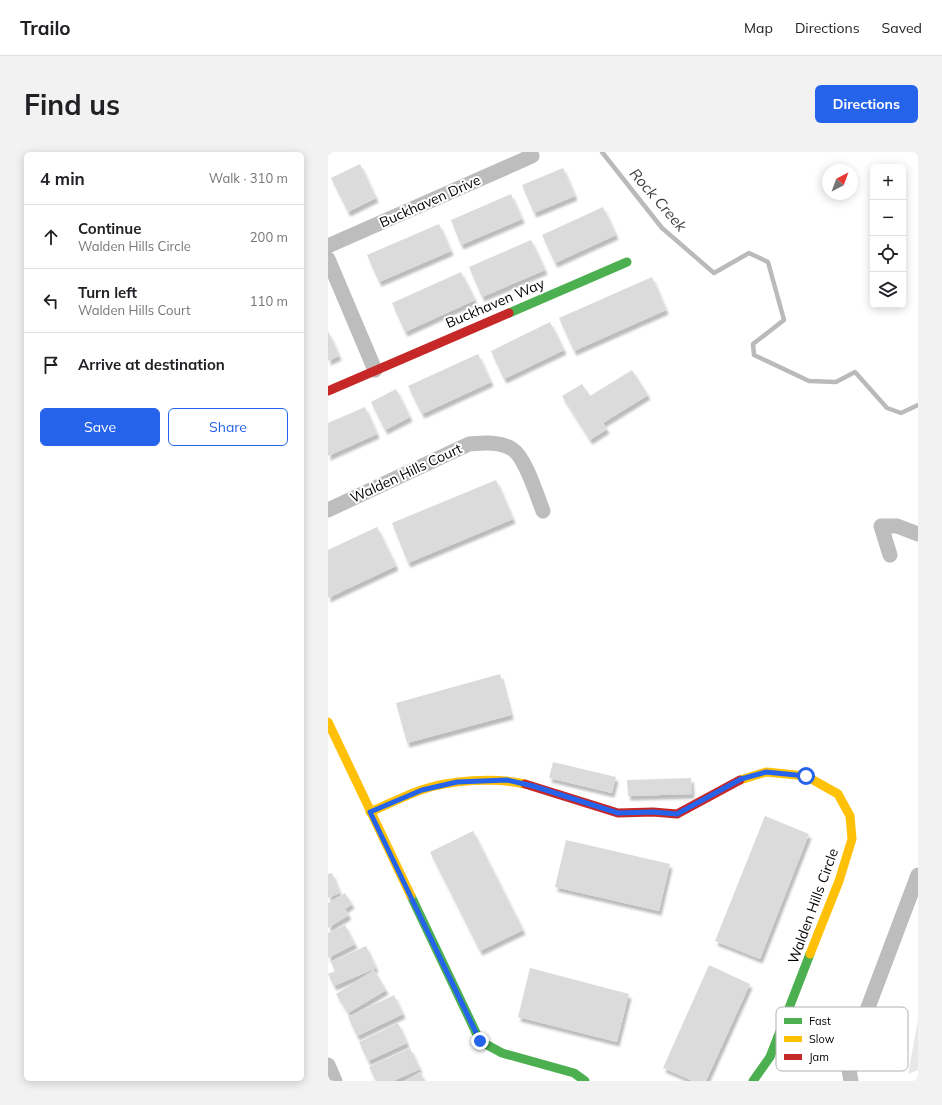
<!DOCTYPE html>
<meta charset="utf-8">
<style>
:root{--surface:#fff;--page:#f2f2f2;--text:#202124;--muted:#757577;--line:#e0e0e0;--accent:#2563eb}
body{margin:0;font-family:Mulish,sans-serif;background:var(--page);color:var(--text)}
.controls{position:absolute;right:12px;top:12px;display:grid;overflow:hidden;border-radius:6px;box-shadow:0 2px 10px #0003}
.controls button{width:36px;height:36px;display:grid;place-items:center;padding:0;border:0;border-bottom:1px solid var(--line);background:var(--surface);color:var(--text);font:20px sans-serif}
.compass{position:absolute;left:494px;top:12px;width:36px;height:36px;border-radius:50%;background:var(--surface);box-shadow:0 2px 10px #0003;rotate:41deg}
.stop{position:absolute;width:12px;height:12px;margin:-9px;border:3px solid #2563eb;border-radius:50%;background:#fff}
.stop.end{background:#2563eb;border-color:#fff;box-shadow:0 1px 4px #0008}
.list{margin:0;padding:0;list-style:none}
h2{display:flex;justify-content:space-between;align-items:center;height:52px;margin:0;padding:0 16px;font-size:17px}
h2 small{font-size:13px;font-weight:400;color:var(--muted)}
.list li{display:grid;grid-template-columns:26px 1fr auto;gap:12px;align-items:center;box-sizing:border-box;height:64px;padding:0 16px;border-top:1px solid var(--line)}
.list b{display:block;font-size:15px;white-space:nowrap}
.list p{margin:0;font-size:13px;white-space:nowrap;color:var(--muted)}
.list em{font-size:13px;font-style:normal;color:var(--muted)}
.actions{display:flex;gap:8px;padding:12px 16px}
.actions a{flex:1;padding:9px 0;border:1px solid var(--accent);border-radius:6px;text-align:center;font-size:14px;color:var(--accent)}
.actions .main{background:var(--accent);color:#fff}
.icon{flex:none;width:22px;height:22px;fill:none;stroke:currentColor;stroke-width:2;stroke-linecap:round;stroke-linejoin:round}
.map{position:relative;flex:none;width:590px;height:929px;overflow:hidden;border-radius:6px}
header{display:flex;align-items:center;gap:24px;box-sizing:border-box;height:56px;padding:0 20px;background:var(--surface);border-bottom:1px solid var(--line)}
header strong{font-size:19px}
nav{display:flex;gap:22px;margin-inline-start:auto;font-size:14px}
.intro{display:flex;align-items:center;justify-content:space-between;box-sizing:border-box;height:96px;padding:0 24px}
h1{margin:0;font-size:28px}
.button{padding:10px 18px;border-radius:6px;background:var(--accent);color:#fff;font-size:14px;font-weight:700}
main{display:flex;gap:24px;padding:0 24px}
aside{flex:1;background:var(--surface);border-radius:6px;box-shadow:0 2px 10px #0003}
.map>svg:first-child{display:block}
.green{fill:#e8e8e8}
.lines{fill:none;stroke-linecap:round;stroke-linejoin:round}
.stream{stroke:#bababa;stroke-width:4.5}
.building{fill:#dbdbdb;filter:url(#shadow)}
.street{stroke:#bdbdbd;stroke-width:15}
.fast{stroke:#4caf50;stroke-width:9}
.slow{stroke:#ffc107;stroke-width:9}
.jam{stroke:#c62828;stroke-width:9}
.route{stroke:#2563eb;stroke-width:5}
.labels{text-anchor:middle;stroke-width:4;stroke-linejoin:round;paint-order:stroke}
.street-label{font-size:14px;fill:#000;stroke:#fff}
.water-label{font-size:15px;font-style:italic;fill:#3d3d3d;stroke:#fff}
.key{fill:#fff;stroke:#b2b2b2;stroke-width:1}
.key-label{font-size:11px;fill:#000}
</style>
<header>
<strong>Trailo</strong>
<nav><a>Map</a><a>Directions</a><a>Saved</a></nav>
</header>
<div class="intro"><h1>Find us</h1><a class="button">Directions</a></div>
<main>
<aside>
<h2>4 min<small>Walk · 310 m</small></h2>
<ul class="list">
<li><svg class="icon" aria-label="ahead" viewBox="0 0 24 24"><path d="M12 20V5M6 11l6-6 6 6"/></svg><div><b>Continue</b><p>Walden Hills Circle</p></div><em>200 m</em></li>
<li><svg class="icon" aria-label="left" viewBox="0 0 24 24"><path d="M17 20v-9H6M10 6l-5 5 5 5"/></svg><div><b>Turn left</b><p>Walden Hills Court</p></div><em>110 m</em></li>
<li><svg class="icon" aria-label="arrive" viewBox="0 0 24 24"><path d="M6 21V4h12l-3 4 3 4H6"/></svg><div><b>Arrive at destination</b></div></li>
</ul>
<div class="actions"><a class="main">Save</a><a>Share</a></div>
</aside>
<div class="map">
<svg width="590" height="929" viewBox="0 0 590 929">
<defs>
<filter id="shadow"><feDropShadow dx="2.5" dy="4.5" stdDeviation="1" flood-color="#0004"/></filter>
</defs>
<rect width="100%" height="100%" fill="#fff"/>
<path class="green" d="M590,868V918L580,922Z"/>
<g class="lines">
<path class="stream" d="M274,0L334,76L386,121L421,101L440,110L456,168L425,192L426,203L481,229L508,230L527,220L559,256L573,261L590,253"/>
</g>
<g class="building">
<path d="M32,12L48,46L20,60L3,26Z"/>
<path d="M235,16L247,44L206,61L194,33Z"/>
<path d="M183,42L194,67L133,93L123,68Z"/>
<path d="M275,55L288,83L227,111L214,83Z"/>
<path d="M111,72L123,99L51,130L39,103Z"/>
<path d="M203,88L217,118L154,145L141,115Z"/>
<path d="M133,120L147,148L77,180L64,151Z"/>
<path d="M324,125L338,158L246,199L231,166Z"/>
<path d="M222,170L236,198L176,227L163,199Z"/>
<path d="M0,179L11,204L0,209Z"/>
<path d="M150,202L163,230L94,262L80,234Z"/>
<path d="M304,218L320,243L275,271L279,277L262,288L234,244L254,232L262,244Z"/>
<path d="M68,237L82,265L57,278L43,250Z"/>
<path d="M37,255L49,282L0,304V271Z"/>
<path d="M168,328L185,367L80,411L64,371Z"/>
<path d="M49,375L68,414L0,446V398Z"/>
<path d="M172,522L183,563L79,591L68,551Z"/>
<path d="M225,610L288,625L284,641L221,626Z"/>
<path d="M363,626L364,642L300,644L299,628Z"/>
<path d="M437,664L481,682L432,807L387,789Z"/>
<path d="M145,679L195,778L152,799L102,700Z"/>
<path d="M238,688L342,712L331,759L227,735Z"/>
<path d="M4,721L12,741L0,746V722Z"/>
<path d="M17,741L24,752L17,757L21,763L0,776V751Z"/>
<path d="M17,773L27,792L0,806V781Z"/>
<path d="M38,794L48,816L6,834L0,822L7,819L3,810Z"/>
<path d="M381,813L422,832L378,929H365L335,916Z"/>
<path d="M202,816L301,842L289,890L190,865Z"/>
<path d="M46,818L58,838L20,861L8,842Z"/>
<path d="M66,843L75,862L29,884L20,865Z"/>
<path d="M70,871L79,891L40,909L31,890Z"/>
<path d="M82,896L92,917L65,929H48L41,915Z"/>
<path d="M92,920L97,929H77Z"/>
</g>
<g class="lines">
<g class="street">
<path d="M0,94L204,4"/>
<path d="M0,107L47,218"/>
<path d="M0,358L141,292C154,291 172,289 184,297C197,304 209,344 215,359"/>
<path d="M562,403L553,374H569L590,382"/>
<path d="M0,913L7,929"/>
<path d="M523,929L521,918L527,890L590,723"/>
</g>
<g class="fast">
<path d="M181,161L299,110"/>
<path d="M83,744L152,889L174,901L246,921L257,929"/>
<path d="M425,929L442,905L482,802"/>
</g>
<g class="slow">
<path d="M0,570L83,744"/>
<path d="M412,628L438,620L478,624L510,642L522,664L524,687L511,729L482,802"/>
<path d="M42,660C59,653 76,644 93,638C122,628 167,625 197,632"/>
</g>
<g class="jam">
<path d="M0,239L181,161"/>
<path d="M197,632L290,661L325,660L349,662L412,628"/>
</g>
</g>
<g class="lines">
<path class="route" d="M152,889L42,660L94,638L129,630L179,628L205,634L290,661L325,660L349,662L413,627L438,620L478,624"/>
</g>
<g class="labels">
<g class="street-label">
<text transform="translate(102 49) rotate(-24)" y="5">Buckhaven Drive</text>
<text transform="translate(167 151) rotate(-23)" y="5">Buckhaven Way</text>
<text transform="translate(78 321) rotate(-25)" y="5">Walden Hills Court</text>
<text transform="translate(485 754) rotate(-70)" y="5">Walden Hills Circle</text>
</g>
<g class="water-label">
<text transform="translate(330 48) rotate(49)" y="5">Rock Creek</text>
</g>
</g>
<rect x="448" y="855" width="132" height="64" rx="6" class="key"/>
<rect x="456" y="866" width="18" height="6" fill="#4caf50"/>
<rect x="456" y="884" width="18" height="6" fill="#ffc107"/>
<rect x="456" y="902" width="18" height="6" fill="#c62828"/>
<g class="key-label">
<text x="481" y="873">Fast</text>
<text x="481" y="891">Slow</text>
<text x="481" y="909">Jam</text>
</g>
</svg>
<div class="controls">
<button>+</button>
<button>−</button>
<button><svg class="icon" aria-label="locate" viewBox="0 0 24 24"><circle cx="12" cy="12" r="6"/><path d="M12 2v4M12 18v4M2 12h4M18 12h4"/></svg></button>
<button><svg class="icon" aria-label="layers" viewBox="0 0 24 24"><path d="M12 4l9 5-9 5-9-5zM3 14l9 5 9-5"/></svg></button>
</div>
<svg class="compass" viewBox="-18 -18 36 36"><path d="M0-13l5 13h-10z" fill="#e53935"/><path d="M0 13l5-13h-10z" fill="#757577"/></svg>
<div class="stop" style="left:478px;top:624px"></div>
<div class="stop end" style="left:152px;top:889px"></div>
</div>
</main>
